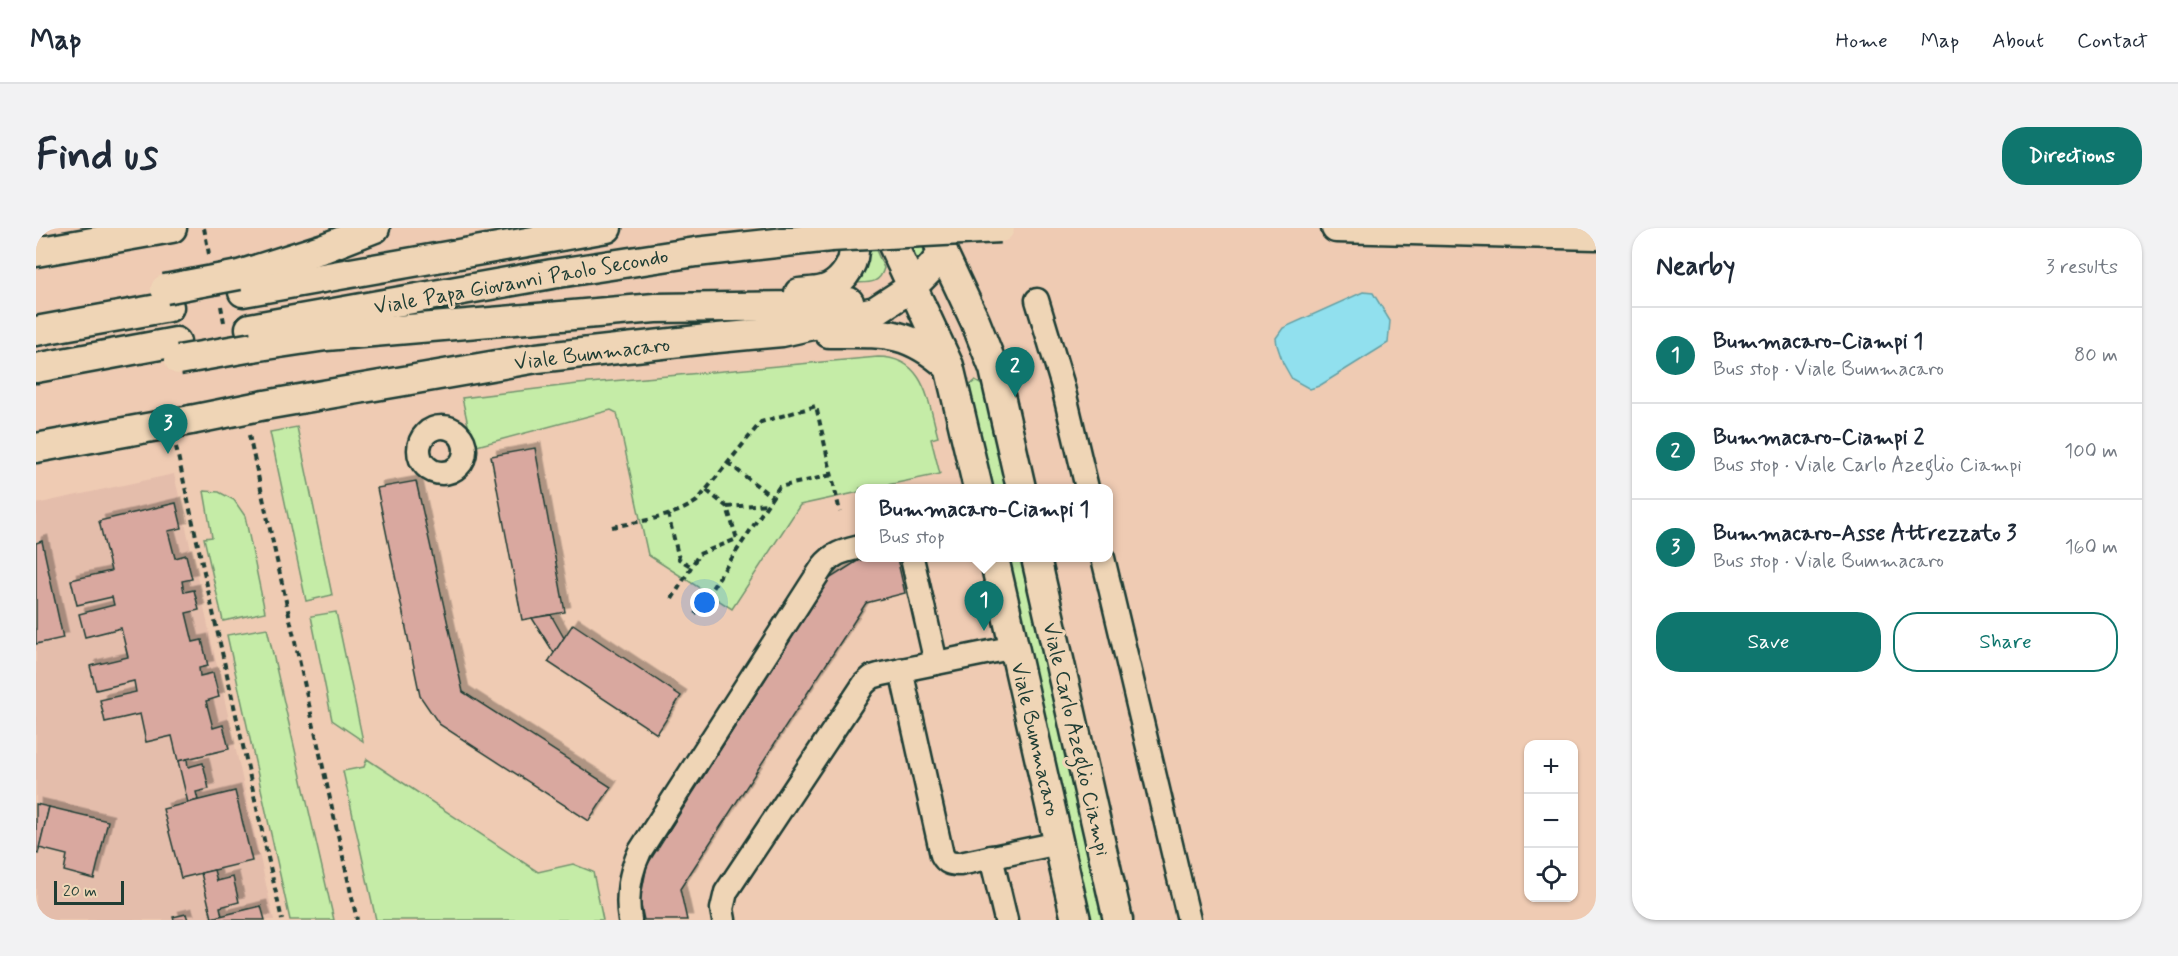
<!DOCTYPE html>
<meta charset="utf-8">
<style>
:root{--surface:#fff;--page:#f2f2f3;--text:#1f2937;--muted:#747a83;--line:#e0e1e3;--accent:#0f766e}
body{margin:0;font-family:Mynerve,sans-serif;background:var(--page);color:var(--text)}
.controls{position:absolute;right:18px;bottom:18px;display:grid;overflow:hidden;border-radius:12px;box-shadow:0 2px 4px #0004}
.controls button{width:54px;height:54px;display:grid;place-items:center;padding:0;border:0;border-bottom:2px solid var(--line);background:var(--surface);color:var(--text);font:30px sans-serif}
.scale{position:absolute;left:18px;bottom:15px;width:70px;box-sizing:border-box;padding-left:6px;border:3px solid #1f3d34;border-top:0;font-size:16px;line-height:21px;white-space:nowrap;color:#1f3d34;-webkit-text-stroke:4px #efd5b6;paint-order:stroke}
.you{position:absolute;left:669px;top:375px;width:21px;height:21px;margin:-15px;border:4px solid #fff;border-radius:50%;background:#1a73e8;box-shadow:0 0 0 9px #1a73e833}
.badge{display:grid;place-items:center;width:39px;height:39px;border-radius:50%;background:var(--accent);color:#fff;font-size:20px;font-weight:700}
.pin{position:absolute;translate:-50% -50px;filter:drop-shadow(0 2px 3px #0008)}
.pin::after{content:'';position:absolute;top:32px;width:21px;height:18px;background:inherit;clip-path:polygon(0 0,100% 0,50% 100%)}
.popup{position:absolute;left:819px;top:256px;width:258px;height:78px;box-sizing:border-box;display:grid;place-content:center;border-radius:12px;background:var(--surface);filter:drop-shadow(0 2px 4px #0005);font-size:20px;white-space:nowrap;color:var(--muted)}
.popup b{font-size:22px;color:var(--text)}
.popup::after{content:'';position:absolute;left:50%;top:100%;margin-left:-12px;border:12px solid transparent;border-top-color:var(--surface)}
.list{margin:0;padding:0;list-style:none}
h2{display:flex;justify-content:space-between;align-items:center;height:78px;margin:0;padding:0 24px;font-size:26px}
h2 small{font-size:20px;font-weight:400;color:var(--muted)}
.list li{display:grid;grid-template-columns:39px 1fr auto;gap:18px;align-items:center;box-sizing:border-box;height:96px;padding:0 24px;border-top:2px solid var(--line)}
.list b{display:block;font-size:22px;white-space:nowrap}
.list p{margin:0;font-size:20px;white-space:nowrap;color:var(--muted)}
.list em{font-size:20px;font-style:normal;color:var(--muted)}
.actions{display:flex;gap:12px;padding:18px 24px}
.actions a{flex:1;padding:14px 0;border:2px solid var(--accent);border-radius:24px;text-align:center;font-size:21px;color:var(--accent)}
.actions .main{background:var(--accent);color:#fff}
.icon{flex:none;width:33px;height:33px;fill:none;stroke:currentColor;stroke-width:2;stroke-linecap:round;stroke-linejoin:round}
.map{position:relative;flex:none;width:1560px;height:692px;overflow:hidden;border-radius:24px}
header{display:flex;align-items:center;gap:36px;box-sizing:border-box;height:84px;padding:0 30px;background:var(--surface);border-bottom:2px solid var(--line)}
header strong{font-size:28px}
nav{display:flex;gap:33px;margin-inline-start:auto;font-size:21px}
.intro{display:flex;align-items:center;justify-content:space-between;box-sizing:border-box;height:144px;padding:0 36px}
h1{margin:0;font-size:42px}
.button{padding:15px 27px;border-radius:24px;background:var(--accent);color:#fff;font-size:21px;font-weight:700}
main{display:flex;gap:36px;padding:0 36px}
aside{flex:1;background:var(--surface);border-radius:24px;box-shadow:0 2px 4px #0004}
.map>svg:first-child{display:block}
.built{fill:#e4bdab}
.green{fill:#c5eca7;stroke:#72946e;stroke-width:1.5}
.water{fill:#91e0ee;stroke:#639fa4;stroke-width:1.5}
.building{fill:#d9a89f;stroke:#1f3d34;stroke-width:1.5;filter:url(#shadow)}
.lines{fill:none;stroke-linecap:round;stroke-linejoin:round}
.minor-casing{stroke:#1f3d34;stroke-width:27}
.major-casing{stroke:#1f3d34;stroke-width:33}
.path{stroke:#1f3d34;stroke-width:4;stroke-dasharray:6 4.5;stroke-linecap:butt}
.minor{stroke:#efd5b6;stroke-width:22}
.major{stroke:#efd5b6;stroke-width:28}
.major-bridge-casing{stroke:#1f3d34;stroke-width:33;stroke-linecap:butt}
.major-bridge{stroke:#efd5b6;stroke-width:28}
.labels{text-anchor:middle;stroke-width:6;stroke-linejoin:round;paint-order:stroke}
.street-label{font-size:21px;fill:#1f3d34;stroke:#efd5b6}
</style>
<header>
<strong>Map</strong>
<nav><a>Home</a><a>Map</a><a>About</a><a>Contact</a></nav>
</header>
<div class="intro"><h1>Find us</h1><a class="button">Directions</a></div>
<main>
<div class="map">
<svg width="1560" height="692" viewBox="0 0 1560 692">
<defs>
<filter id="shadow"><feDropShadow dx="5.5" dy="-5.5" stdDeviation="0" flood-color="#0004"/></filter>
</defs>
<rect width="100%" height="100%" fill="#efcbb3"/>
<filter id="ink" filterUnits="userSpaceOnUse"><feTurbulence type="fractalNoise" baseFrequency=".0167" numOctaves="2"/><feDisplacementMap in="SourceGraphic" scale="12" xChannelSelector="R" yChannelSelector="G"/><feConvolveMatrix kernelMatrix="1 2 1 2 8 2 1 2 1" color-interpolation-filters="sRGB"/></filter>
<g filter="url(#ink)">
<path class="built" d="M138,246L238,692H0V276Z"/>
<g class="green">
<path d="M830,0L848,40C843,58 831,54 816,55Z"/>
<path d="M865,0H879L891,27L884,34L879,32Z"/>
<path d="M842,129C889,129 892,173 902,209L895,211L904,246L837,260H824L823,264L764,277L696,381L612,327L581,185L575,182L437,219L426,170L542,156Z"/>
<path d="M939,153L948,158L971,260H956L933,158Z"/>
<path d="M261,199L296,367L270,373L234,204Z"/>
<path d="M168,263L183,264L198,272L209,288L229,384L187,393L168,310L176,309Z"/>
<path d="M971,330H986L1068,692H1053Z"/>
<path d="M300,384L327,513L296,492L275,388Z"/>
<path d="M231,400L298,692H254L191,407Z"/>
<path d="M331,531L502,644L537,636L557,644L567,692H340L307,543L328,539Z"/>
</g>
<path class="water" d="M1327,64L1337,65L1354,93L1352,115L1283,158L1274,161L1256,151L1247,135L1241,117L1240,110L1247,100Z"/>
<g class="building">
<path d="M499,220L529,384L486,392L455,228Z"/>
<path d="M380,253L427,464L575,559L553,593L403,496L384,468L341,260Z"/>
<path d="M140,275L146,300L132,303L139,330L150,327L156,351L146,353L148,364L158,362L163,382L150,385L157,414L166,412L172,438L163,440L164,448L177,445L183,469L170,473L177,500L187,497L193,521L142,533L136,508L110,514L104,486L69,494L64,472L100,464L98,453L60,462L54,438L92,429L85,400L49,409L43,386L78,377L76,369L41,377L35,352L75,343L63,293Z"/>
<path d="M6,313L27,410L0,416V315Z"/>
<path d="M833,330H861L869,365L830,375L644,661L651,692H608L604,673L611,637L793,351L823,332Z"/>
<path d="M515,387L528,410L518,425L496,390Z"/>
<path d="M537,396L645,468L621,506L512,434Z"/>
<path d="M151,531L152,539L167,535L173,561L160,564L162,572L152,575L142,533Z"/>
<path d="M199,563L216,633L145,650L127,581Z"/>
<path d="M0,576L13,579L2,626L0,625Z"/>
<path d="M13,579L72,593L58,651L28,643L31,627L3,620Z"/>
<path d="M178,642L181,653L197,649L203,674L184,679L186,688L176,690L165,645Z"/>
<path d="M225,678L229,692H168L176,690Z"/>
<path d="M150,686L152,692H138L137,689Z"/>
</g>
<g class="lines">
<g class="minor-casing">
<g id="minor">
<path d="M1001,72L1026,155L1051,260"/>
<circle cx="406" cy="222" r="23"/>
<path d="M876,330L900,435"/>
<path d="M1067,330L1153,692"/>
<path d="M865,442L906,627C910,635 915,636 924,636L1023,615"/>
<path d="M955,629L970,692"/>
<path d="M594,692C590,669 594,644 604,623L787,338C797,325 808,323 824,319"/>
<path d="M688,692L686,681L690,664L828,456L836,449L846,446L979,419"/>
</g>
</g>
<g class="major-casing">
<g id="major">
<path d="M849,0L913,138L942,260"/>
<path d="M1300,0L1560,7"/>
<path d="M900,10L939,93L958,141L985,260"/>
<path d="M0,24L136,0"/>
<path d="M203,47L288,20L339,0"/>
<path d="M207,64L571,0"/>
<path d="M763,65C771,64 780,64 787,62C803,58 817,40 818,23C818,15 815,8 812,0"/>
<path d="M214,100L516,46L660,24L794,9"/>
<path d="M0,103L133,79"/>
<path d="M793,105C846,105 870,101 912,138"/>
<path d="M217,119L290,108L619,80L763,78L813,74"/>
<path d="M0,140L140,114"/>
<path d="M229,177L501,130L671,111L746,104L839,83L876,59L896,39L907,25"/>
<path d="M0,220L155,192"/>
<path d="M958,330L1040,692"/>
<path d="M1000,330L1082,692"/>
</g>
</g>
<g class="path">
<path d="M168,0L173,26"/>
<path d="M185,78L188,94"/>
<path d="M213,207L321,692"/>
<path d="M140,219L246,692"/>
<path d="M692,235L736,269"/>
<path d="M691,279L731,276"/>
<path d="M632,286L643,331L656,339"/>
<path d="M576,299C604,293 637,290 661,273L725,194L780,178L804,284"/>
<path d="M636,371L663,326L701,311L691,279L670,262"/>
<path d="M659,386L743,259L796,247"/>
</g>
<use href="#minor" class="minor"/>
<use href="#major" class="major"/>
<g class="major-bridge-casing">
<g id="major-bridge">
<path d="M794,9L964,0"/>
<path d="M129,61L203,47"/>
<path d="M143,132L217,119"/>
<path d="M155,192L229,177"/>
</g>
</g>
<use href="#major-bridge" class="major-bridge"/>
</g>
</g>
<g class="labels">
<g class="street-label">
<text transform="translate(485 53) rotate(-10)" y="7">Viale Papa Giovanni Paolo Secondo</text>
<text transform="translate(556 125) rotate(-7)" y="7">Viale Bummacaro</text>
<text transform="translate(1000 511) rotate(77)" y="7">Viale Bummacaro</text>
<text transform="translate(1041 511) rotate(77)" y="7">Viale Carlo Azeglio Ciampi</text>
</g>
</g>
</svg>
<div class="controls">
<button>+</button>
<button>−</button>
<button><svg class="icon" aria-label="locate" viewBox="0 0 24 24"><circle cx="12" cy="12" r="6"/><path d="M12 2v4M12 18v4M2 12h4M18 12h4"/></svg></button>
</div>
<div class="scale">20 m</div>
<div class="you"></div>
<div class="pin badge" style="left:948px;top:403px">1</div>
<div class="popup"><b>Bummacaro-Ciampi 1</b>Bus stop</div>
<div class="pin badge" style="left:979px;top:169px">2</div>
<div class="pin badge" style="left:132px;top:226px">3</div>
</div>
<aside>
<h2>Nearby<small>3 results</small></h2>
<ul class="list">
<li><span class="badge">1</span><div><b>Bummacaro-Ciampi 1</b><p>Bus stop · Viale Bummacaro</p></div><em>80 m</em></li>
<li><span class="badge">2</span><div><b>Bummacaro-Ciampi 2</b><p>Bus stop · Viale Carlo Azeglio Ciampi</p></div><em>100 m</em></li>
<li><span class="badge">3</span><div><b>Bummacaro-Asse Attrezzato 3</b><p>Bus stop · Viale Bummacaro</p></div><em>160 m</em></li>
</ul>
<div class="actions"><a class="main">Save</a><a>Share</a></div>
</aside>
</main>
